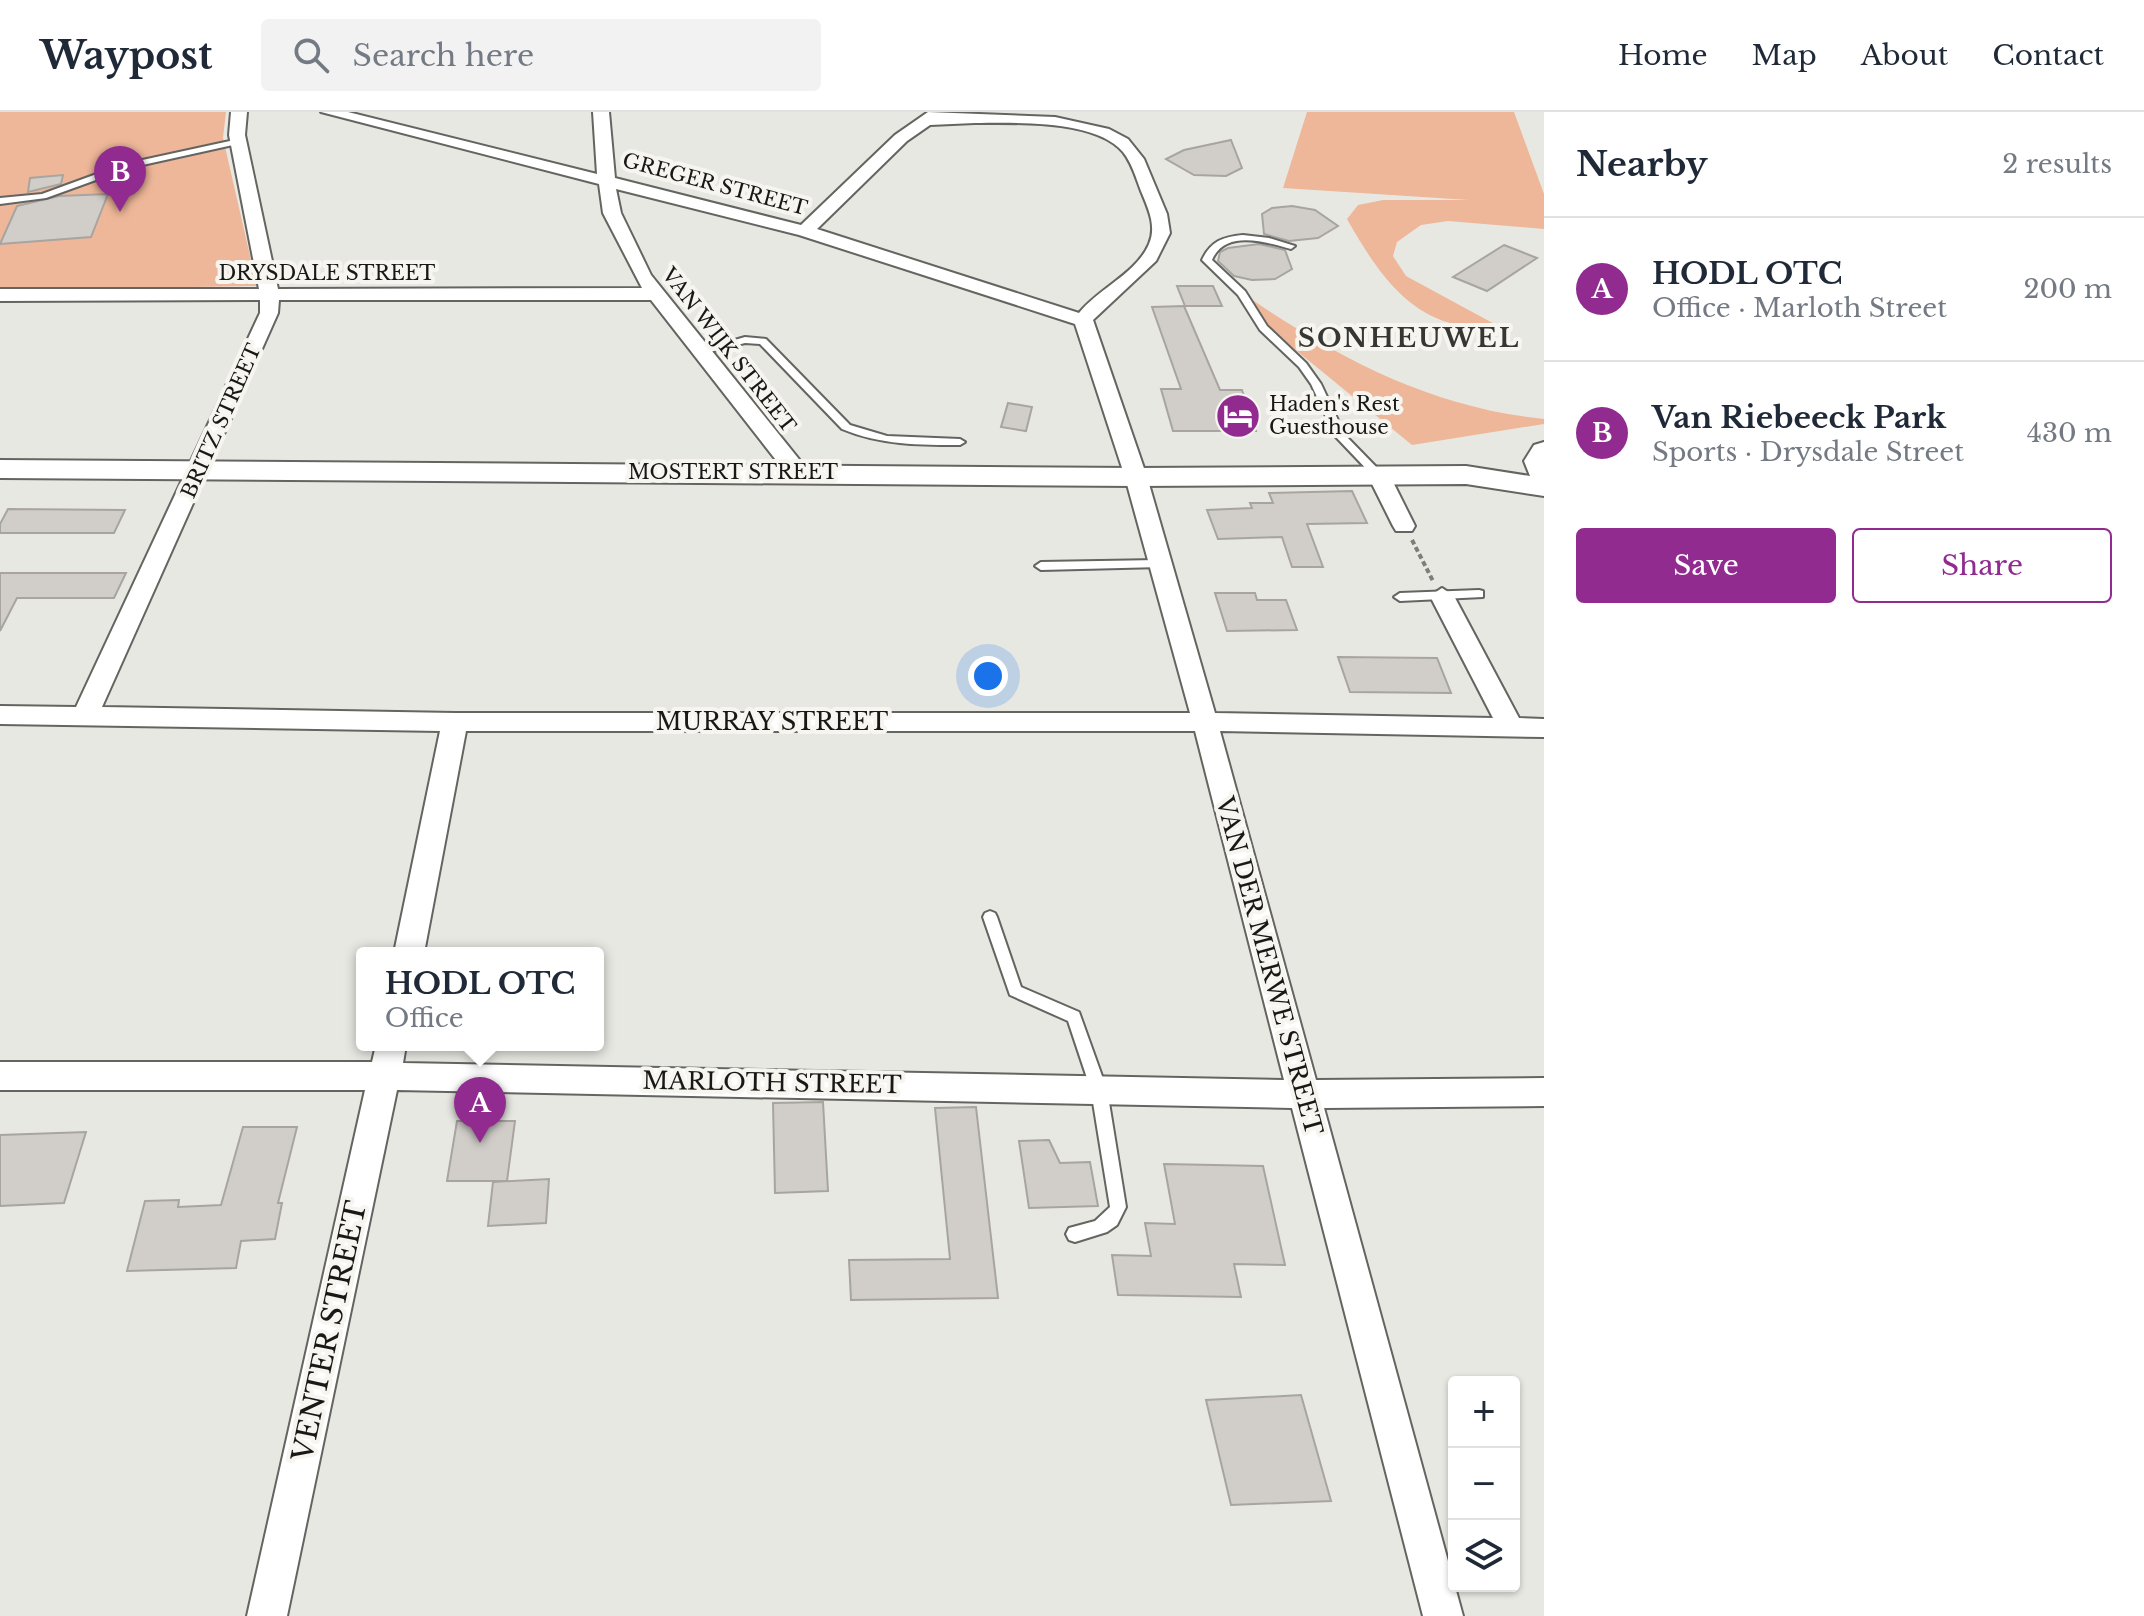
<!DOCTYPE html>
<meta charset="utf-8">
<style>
:root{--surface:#fff;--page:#f2f2f3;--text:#1f2937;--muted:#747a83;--line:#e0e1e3;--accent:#912b90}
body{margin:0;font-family:"Libre Baskerville",serif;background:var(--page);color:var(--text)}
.controls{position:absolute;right:24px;bottom:24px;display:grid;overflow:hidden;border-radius:8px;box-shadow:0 2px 6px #0004}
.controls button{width:72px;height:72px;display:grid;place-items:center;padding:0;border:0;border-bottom:2px solid var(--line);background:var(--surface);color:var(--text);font:40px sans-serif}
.you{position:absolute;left:988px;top:564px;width:28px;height:28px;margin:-20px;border:6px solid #fff;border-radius:50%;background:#1a73e8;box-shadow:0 0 0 12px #1a73e833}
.badge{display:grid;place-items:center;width:52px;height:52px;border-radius:50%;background:var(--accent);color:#fff;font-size:26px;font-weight:700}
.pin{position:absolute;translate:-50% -66px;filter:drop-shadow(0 2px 4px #0008)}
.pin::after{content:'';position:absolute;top:42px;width:28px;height:24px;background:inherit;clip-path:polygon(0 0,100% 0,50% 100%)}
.popup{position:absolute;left:356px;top:835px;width:248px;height:104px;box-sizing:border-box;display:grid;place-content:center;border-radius:8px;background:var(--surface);filter:drop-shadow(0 2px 6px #0005);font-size:26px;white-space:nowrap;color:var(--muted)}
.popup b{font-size:30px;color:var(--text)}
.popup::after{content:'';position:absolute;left:50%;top:100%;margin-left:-16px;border:16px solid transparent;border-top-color:var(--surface)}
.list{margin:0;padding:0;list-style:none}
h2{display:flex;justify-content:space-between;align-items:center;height:104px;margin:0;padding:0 32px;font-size:34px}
h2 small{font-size:26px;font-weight:400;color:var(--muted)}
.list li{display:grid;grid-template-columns:52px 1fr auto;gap:24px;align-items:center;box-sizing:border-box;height:144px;padding:0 32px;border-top:2px solid var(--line)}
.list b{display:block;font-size:30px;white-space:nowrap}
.list p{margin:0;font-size:26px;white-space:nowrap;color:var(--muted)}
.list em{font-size:26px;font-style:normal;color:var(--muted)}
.actions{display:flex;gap:16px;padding:24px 32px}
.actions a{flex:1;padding:18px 0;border:2px solid var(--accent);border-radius:8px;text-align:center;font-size:28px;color:var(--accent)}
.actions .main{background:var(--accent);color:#fff}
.icon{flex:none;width:44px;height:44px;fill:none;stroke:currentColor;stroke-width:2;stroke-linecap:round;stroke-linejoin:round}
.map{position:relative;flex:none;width:1544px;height:1504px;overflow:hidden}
header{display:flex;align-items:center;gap:48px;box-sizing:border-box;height:112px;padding:0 40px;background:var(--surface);border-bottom:2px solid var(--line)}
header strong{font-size:38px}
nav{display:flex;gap:44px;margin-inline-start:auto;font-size:28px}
.search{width:560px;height:72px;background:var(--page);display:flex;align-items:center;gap:20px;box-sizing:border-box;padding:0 28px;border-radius:8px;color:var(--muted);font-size:30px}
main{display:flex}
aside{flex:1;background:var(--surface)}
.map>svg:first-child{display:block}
.green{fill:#eeb799}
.building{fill:#d1ceca;stroke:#a8a5a0;stroke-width:2}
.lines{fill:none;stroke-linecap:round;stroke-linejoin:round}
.lane-casing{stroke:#646460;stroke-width:4}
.street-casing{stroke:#646460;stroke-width:4}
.secondary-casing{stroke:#646460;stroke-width:4}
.path{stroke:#7d7d79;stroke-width:4;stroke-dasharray:5 3;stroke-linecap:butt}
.lane{fill:#fff;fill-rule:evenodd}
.street{fill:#fff;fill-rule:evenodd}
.secondary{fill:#fff;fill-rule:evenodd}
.labels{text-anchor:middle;stroke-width:8;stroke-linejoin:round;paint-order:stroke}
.far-street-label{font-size:20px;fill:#181816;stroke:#f6f5f0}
.far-poi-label{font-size:20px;fill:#181816;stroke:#f6f5f0;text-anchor:start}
.street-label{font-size:24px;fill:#181816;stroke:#f6f5f0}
.far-district-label{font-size:26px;font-weight:bold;letter-spacing:2px;fill:#363632;stroke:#f6f5f0}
.near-street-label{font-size:28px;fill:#181816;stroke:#f6f5f0}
</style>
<header>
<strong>Waypost</strong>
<div class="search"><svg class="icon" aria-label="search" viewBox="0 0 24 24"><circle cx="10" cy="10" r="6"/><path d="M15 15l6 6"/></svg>Search here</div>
<nav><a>Home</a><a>Map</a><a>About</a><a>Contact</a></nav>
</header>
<main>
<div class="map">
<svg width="1544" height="1504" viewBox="0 0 1544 1504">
<rect width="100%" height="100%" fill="#e8e8e3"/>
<g class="green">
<path d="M0,0H226L223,26L257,174L0,178Z"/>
<path d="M1307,0H1514L1544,82V117L1448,109L1421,113L1397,130L1393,144L1406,164L1500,215C1484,214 1465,215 1450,211C1400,197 1371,149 1347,107L1358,93L1383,88H1469L1283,76Z"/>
<path d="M1242,181C1336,245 1429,295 1544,307V312L1412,333L1253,203Z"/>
</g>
<g class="building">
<path d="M1231,28L1242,56L1226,64L1194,63L1166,47L1184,38Z"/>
<path d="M63,63L61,72L28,80L30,66Z"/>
<path d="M108,82L91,125L0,132L17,94L59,84Z"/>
<path d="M1292,94L1315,98L1338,114L1318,126L1289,129L1264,122L1262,102L1272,96Z"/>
<path d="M1259,132L1285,138L1292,157L1275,167L1252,168L1234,164L1218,149L1220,140L1228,136Z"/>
<path d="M1504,133L1537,146L1487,179L1453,165Z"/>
<path d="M1177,174H1213L1222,194H1185Z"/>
<path d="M1184,194L1220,278H1242L1256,319H1173L1161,277H1181L1152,195Z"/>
<path d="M1008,291L1032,295L1026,319L1001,315Z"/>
<path d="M1352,379L1367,411L1307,412L1323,455H1292L1282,425L1218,427L1207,398L1252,396L1250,391H1273L1269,381Z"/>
<path d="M8,397L125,398L114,421H0V412Z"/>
<path d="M0,461H126L114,486H17L0,519Z"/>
<path d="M1215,481H1255L1257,488H1286L1297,518L1227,519Z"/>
<path d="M1338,545L1437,546L1451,581L1350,580Z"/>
<path d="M823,990L828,1079L775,1081L773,991Z"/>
<path d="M976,995L998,1186L851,1188L849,1148L950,1147L935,996Z"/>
<path d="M457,1009H515L507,1069H447Z"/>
<path d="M243,1015H297L278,1091H282L275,1127L241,1129L236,1156L127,1159L145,1089L179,1088L178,1095L221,1093Z"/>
<path d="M86,1020L64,1091L0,1094V1023Z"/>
<path d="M1049,1028L1060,1051L1090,1050L1098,1094L1029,1096L1019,1029Z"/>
<path d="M1164,1052L1263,1054L1285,1153L1234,1152L1241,1185L1118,1183L1112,1143L1151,1144L1145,1111L1175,1112Z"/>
<path d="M549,1067L546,1111L488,1114L493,1070Z"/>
<path d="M1301,1283L1331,1389L1231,1393L1206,1288Z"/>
</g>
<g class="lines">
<g class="lane-casing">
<g id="lane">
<path d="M239,27H242V31L129,56L46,86L0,92V86L42,82L124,52Z"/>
<path d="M1243,123L1269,126L1295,134L1291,137C1266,130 1225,117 1212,148L1245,179L1267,214L1306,251L1321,272L1345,323L1383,362V366H1375L1335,324L1311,272L1299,255L1260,218L1238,183L1202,148C1211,129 1223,125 1243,123Z"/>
<path d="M745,225L766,227L850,313L887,324L960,327L965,330L960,333C919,333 880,333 842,317L760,232L745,231L702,242L697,239Z"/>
<path d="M1158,448L1162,449V455L1041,458L1035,454L1041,450Z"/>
<path d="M1479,478L1483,479V485L1400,489L1394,485L1400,481Z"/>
<path d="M990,799L995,801L997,805L1021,875L1079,900L1107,978L1126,1095L1117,1113L1107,1120L1075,1130L1069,1128L1066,1122L1069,1116L1095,1109L1110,1095L1091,978L1068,909L1010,883L983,805L985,801Z"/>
</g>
</g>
<g class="street-casing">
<g id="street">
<path d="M231,0H247L245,23L278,177L642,176L603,101L599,72L321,0H348L597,62L593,0H609L615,66L801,113L895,23L928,0L1055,5L1109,17L1128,27L1144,47L1167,102L1170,121L1156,149L1093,208L1147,365L1215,601L1493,606L1430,484L1442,476L1454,484L1519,606L1544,607V625L1220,619L1316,968L1544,966V994L1324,996L1463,1504H1423L1292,996L397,978L287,1504H247L365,978H0V950H372L376,933H406L403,951L1284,968L1195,619H466L424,841H394L440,619L0,612V594L76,595L260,201V188L0,189V177H259L229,23ZM975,11C1014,11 1095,7 1123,40C1132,51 1136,66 1141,79C1148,96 1157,114 1149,132C1136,162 1099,176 1079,201L817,117L907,29L930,13ZM616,77L799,123L1075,212L1125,365L1190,601H455L102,595L278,201L279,188H651L790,366H806L809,361L806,356L651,163L621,101Z"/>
<path d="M1379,358L1390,364L1415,414L1412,419H1396L1393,414L1368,364Z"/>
</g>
</g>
<g class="secondary-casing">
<path id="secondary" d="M1544,330V384L1466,372L1136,374L0,366V348L1136,356L1466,354L1530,364L1524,349L1534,333Z"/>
</g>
<path class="path" d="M1412,428L1433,469"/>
<use href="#lane" class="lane"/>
<use href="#street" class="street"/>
<use href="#secondary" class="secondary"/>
</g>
<defs>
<g id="hotel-disc" transform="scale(2.3)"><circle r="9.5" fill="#912b90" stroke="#f6f5f0"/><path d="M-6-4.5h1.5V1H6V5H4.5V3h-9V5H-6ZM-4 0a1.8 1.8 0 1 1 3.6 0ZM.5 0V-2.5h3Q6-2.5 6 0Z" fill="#fff"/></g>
</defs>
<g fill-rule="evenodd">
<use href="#hotel-disc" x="1238" y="304"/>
</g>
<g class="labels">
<g class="far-street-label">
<text transform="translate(715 72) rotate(15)" y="7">GREGER STREET</text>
<text x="327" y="168">DRYSDALE STREET</text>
<text transform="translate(729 238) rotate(52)" y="7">VAN WIJK STREET</text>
<text transform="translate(221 309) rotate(-66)" y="7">BRITZ STREET</text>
<text x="733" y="367">MOSTERT STREET</text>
</g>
<g class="far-poi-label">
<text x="1269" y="299">Haden's Rest<tspan x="1269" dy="23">Guesthouse</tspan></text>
</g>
<g class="street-label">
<text x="772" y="618">MURRAY STREET</text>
<text transform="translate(1269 854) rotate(75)" y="8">VAN DER MERWE STREET</text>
<text transform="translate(772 971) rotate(1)" y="8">MARLOTH STREET</text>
</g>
<g class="far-district-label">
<text x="1409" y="235">SONHEUWEL</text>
</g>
<g class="near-street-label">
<text transform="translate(329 1219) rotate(-78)" y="10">VENTER STREET</text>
</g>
</g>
</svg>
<div class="controls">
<button>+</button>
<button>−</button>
<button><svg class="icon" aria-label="layers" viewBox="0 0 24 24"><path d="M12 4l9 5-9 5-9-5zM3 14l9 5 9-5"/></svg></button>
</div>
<div class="you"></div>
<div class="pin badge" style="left:480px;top:1031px">A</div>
<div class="popup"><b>HODL OTC</b>Office</div>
<div class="pin badge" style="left:120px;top:100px">B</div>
</div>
<aside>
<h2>Nearby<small>2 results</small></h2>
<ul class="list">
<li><span class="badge">A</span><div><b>HODL OTC</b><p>Office · Marloth Street</p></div><em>200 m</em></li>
<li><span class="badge">B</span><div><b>Van Riebeeck Park</b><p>Sports · Drysdale Street</p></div><em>430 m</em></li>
</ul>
<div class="actions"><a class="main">Save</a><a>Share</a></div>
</aside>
</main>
